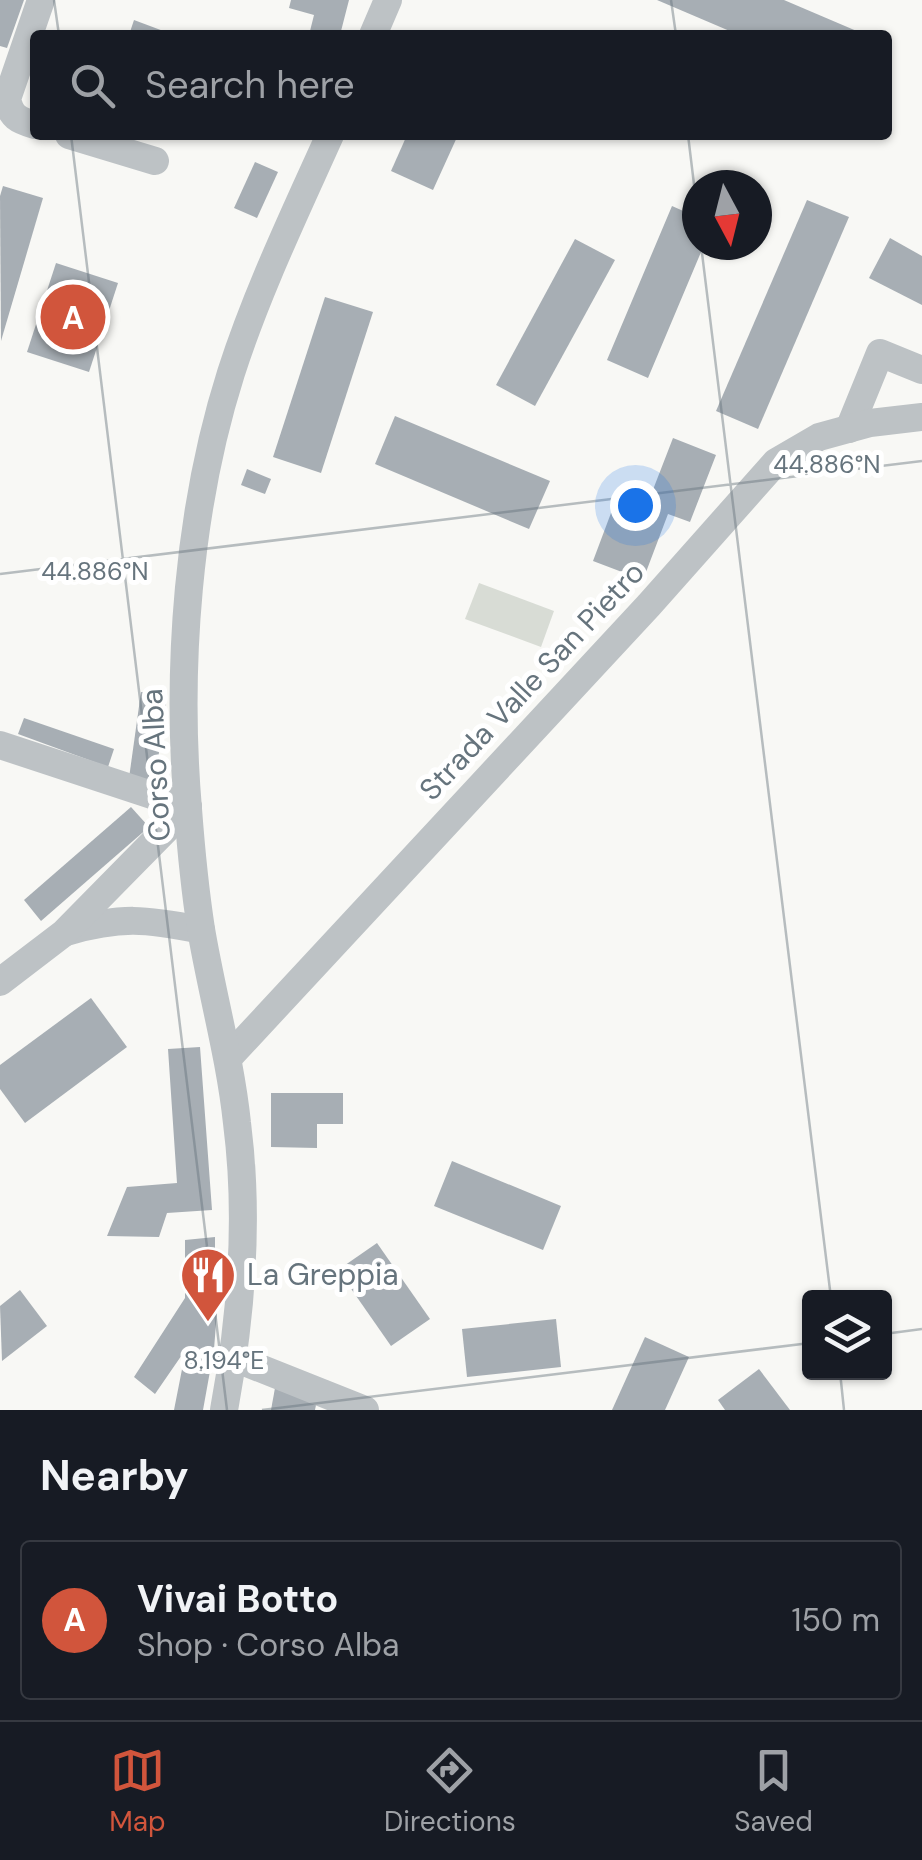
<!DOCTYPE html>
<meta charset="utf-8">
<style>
:root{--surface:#171b24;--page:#20242c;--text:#f1f3f6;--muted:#9ea1a6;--line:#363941;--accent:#d1553c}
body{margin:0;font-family:"DM Sans",sans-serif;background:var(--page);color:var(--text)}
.controls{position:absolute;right:30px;bottom:30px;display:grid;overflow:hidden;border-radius:10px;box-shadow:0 2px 8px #0004}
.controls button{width:90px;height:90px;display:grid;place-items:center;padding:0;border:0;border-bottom:2px solid var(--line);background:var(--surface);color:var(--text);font:50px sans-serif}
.compass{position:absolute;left:682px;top:170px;width:90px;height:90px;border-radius:50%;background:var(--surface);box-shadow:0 2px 8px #0004;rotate:173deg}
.you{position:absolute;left:635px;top:505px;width:35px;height:35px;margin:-25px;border:8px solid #fff;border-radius:50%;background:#1a73e8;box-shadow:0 0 0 15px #1a73e833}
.badge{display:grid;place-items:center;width:65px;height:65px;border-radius:50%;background:var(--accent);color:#fff;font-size:32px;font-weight:700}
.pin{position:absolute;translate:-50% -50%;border:5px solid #fff;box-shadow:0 2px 10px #0006}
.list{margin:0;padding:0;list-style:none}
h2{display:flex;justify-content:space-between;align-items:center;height:130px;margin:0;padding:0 40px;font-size:42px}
h2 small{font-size:32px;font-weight:400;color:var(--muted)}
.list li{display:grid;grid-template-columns:65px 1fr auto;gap:30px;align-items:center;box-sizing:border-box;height:160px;margin:0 20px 20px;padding:0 20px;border:2px solid var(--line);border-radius:10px}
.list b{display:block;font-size:38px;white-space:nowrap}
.list p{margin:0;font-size:32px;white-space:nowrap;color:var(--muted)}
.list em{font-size:32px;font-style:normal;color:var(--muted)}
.icon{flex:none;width:55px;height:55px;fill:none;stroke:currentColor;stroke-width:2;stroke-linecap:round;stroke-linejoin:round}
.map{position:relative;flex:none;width:922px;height:1410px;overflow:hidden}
.search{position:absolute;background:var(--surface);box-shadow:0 2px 8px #0004;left:30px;right:30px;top:30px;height:110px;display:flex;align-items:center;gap:25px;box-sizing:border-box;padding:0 35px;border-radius:10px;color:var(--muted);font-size:38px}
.sheet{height:310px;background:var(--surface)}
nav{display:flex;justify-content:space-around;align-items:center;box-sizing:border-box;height:140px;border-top:2px solid var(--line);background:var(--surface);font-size:28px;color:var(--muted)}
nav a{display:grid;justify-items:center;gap:5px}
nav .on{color:var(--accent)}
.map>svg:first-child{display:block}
.green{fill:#d8dcd5}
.building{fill:#a7aeb4}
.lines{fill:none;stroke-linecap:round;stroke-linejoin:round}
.minor{stroke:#bdc2c5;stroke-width:28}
.ticks{fill:none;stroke:#66747d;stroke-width:2.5;stroke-opacity:0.45}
.labels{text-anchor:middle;stroke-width:10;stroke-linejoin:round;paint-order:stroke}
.street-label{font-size:30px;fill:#66747d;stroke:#fff}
.poi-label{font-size:30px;fill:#66747d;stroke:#fff;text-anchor:start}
.ticks-label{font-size:25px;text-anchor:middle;fill:#66747d;stroke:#fff;stroke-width:10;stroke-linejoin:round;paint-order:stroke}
</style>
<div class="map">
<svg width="922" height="1410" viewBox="0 0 922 1410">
<rect width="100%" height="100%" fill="#f8f8f5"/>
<path class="green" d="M479,583L554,611L541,647L465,619Z"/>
<g class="building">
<path d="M0,0H24L7,48L0,46Z"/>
<path d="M291,0H349L340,35H309L314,15L289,8Z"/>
<path d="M657,0H784L866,35H739Z"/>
<path d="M134,20L174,35H129Z"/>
<path d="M407,135H458L433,190L391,171Z"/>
<path d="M255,162L278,172L257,218L234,208Z"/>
<path d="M3,186L43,198L1,341L0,196Z"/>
<path d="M807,200L849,217L758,429L716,411Z"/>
<path d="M672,206L697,217V245H704L648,378L607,360Z"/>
<path d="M890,238L922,256V305L869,278Z"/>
<path d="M575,239L615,260L535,406L496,385Z"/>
<path d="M56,263L118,283L89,372L27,352Z"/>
<path d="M325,297L373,312L321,473L273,457Z"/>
<path d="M395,416L550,481L529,529L375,464Z"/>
<path d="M673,438L716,455L690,522L668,514L643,580L593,561L620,489L649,500Z"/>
<path d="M247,469L271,479L265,494L241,485Z"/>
<path d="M141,692L167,695L155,781L129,778Z"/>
<path d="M24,718L114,749L108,767L18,734Z"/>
<path d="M131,807L149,827L41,921L24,900Z"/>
<path d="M91,998L127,1047L25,1123L0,1089V1065Z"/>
<path d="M200,1047L212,1210L167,1213L159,1237L107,1236L127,1187L177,1183L168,1049Z"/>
<path d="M271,1093H343V1124H317V1148L271,1147Z"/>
<path d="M452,1161L561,1206L543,1250L434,1206Z"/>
<path d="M215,1237V1299H218L214,1349L203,1410H174L186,1349L155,1394L134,1377L185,1298V1240Z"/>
<path d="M377,1243L430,1319L391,1346L338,1270Z"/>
<path d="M20,1290L47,1326L2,1361L0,1306Z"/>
<path d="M556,1319L561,1367L467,1377L462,1329Z"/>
<path d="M645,1337L689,1357L665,1410H612Z"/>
<path d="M759,1369L790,1410H725L718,1400Z"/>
<path d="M275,1388L318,1395L315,1410H271Z"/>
</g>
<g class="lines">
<g class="minor">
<path d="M373,35L388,0"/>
<path d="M35,125C18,120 11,117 7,99L41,0"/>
<path d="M69,135L155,161"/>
<path d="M849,429L880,353L922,370"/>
<path d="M0,745L188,807"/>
<path d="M66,932C121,916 146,919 201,930"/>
<path d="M0,982L64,933L188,807"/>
<path d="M229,1057L649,605L776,462L819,437L870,423L922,417"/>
<path d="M232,1357L365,1410"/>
<path d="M224,1410C241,1318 249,1216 237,1123C230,1057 212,994 201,929C195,890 191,849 188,809C176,668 188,508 231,373C257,292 295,213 330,135"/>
</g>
</g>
<path class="ticks" d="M54,0L59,35M671,0L676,35M71,135L227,1410M688,135L697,209M701,245L831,1298M0,574L922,461M884,1334L922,1329M840,1372L844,1410M262,1410L810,1343"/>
<defs>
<g id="restaurant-pin" transform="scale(2.875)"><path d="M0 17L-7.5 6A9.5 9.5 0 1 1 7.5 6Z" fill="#d1553c" stroke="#fff"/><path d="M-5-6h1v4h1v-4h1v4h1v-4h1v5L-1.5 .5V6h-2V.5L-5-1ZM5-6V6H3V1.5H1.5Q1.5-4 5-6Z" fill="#fff"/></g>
</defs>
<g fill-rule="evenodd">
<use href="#restaurant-pin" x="208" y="1275"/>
</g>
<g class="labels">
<g class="street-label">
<text transform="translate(532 681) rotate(-47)" y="10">Strada Valle San Pietro</text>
<text transform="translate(156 765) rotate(-93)" y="10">Corso Alba</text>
</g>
<g class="poi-label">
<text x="247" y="1285">La Greppia</text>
</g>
</g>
<g class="ticks-label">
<text x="827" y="473">44.886°N</text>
<text x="95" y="580">44.886°N</text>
<text x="224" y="1369">8.194°E</text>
</g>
</svg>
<div class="controls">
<button><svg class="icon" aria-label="layers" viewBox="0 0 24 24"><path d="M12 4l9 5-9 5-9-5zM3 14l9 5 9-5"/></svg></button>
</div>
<svg class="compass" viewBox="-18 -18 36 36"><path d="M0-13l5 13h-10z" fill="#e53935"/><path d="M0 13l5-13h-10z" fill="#9ea1a6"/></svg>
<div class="you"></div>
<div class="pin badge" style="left:73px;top:317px">A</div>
<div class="search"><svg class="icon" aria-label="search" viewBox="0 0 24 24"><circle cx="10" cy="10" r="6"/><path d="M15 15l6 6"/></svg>Search here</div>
</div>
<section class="sheet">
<h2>Nearby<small></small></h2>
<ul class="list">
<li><span class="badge">A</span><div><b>Vivai Botto</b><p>Shop · Corso Alba</p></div><em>150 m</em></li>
</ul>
</section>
<nav>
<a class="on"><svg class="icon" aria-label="map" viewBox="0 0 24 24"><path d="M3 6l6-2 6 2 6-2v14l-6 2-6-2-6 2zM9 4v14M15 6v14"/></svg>Map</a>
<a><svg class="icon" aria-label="directions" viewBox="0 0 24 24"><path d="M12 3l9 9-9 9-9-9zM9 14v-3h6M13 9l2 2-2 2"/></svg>Directions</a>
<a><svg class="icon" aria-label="saved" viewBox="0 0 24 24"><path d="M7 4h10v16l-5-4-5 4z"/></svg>Saved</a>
</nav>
